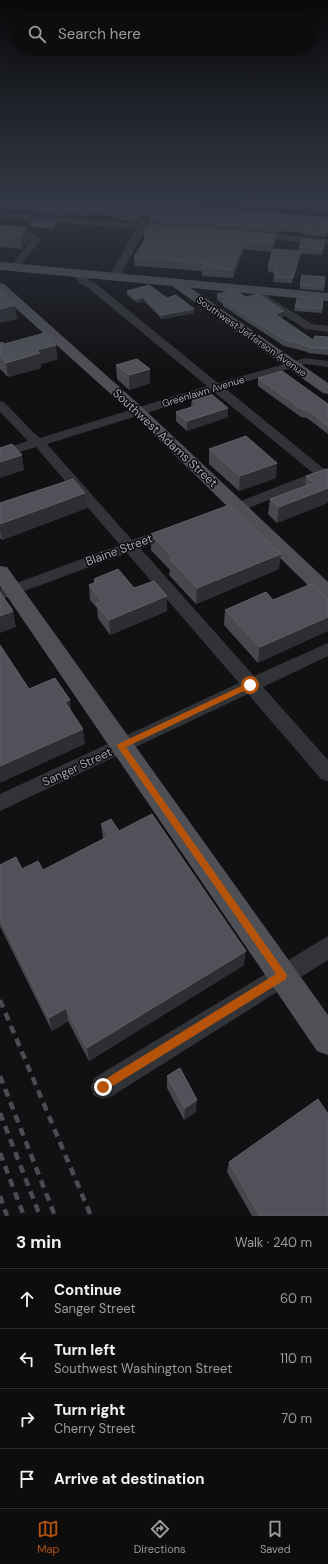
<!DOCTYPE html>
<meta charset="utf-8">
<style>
:root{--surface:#0d0d0e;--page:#1b1b1c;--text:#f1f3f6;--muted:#9a9c9e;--line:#2d2d2e;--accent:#b45309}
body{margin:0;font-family:"DM Sans",sans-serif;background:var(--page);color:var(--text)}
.stop{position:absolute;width:12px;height:12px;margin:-9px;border:3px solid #b45309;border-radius:50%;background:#fff}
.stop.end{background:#b45309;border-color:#fff;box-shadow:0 1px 4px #0008}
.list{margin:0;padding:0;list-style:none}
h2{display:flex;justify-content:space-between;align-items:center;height:52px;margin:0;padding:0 16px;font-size:17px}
h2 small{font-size:13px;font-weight:400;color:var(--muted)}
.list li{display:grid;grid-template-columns:26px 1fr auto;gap:12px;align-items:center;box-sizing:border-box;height:60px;padding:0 16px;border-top:1px solid var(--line)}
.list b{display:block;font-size:15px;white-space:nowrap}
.list p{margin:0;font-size:13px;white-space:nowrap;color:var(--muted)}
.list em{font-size:13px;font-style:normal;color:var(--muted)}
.icon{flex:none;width:22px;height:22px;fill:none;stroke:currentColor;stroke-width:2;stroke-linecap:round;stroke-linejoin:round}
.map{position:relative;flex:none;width:328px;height:1216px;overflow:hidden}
.search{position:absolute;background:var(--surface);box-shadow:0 4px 16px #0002;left:12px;right:12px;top:12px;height:44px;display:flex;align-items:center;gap:10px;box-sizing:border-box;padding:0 14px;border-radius:22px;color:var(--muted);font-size:15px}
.sheet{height:292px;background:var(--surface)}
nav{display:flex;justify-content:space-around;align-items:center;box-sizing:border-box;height:56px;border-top:1px solid var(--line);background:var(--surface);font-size:11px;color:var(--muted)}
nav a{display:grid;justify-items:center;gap:2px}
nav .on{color:var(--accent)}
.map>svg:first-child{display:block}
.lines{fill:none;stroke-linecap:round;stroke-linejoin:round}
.minor{fill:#323337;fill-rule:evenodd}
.major{fill:#4f4f56;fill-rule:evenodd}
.rail{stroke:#4b4c52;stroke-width:4.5;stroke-dasharray:8 6;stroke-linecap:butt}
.wall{fill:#47484e}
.shaded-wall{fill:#2d2e32}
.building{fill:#515259;stroke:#5e5f67}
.route{fill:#b45309}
.labels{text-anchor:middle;stroke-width:3;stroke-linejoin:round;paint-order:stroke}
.far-street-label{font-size:10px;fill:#a3a6b3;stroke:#0c0c0e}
.street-label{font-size:12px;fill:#a3a6b3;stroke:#0c0c0e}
</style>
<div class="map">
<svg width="328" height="1216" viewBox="0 0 328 1216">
<rect width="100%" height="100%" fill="#111113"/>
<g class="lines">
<g class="minor">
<path d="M71,198H110L328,215V221L75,201Z"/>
<path d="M0,212L139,224L143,217L146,216L150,219L147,225L169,226L174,229L169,232L145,230L119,277L114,280L109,277L136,229L0,218Z"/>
<path d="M0,230L30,233L41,239L18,269H12L10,267L31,240L0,236Z"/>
<path d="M254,232L328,239V245L251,237V233Z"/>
<path d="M78,270L81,271L87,279L95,283L218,383L305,358L328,361V367L305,364L225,388L324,469L328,468V483L320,480L230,515H220L218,512L220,509L313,473L214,392L47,444L132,540L166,528H176L178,531L176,534L140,548L254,676L328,643V656L263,687L328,760V781L321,779L248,694L0,811V794L239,683L127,553L0,600V589L120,545L36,447L0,458V450L28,441L0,412V401L4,402L34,433L40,438L207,386L87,287L79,283L73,273Z"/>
<path d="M253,287L312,324L328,326V332L305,329L249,292L248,290Z"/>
<path d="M328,936V960L112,1096L103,1099L94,1096L91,1087L94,1078Z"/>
</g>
<g class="major">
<path d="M0,262L328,293V301L191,288L328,383V394L323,393L172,286L0,270Z"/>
<path d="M0,283L4,284L144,409L328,582V600L321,598L134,415L0,294Z"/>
<path d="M0,566L7,567L328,1015V1055L317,1051L0,586Z"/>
</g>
<g class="rail">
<path d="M0,1000L91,1216"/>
<path d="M0,1076L55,1216"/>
<path d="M0,1113L40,1216"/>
<path d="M0,1153L24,1216"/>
<path d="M0,1196L7,1216"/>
</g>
</g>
<g class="wall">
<path d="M0,198L328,218V229L326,237L303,235L304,233L279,231L278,233L150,223V218L146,215L142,216L139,222L121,220V219L113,218V216L91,214L89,216L65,214L63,216L42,214L41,212L36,211L0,208Z"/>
<path d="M169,198H328V213L169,201Z"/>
<path d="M30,224H57L53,229L31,227Z"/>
<path d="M0,225L27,228L28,241L22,249L0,247Z"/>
<path d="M144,233L275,242L273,249L299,251V247L325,241L322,255L300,253L292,283L273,282L275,273L268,272V267L272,252L244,249L233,278L202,276V271L135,266L134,257L144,240Z"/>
<path d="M300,285L324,287V291L300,289Z"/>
<path d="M127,291L167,298L194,313L162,319L144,301L138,303L127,295Z"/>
<path d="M217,294L246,297L284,317L280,318L313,340L328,337V355L308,353V352L284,346L223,306V304L217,300Z"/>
<path d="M323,298L322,313L294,311L295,307Z"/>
<path d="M0,343L4,344L58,359L41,364V368L8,377L0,369Z"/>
<path d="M116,365L150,369V383L129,390L117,379Z"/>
<path d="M258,378L328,404V434L307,418L301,417L258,386Z"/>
<path d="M192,399L228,417L187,431L176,421V412L191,407Z"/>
<path d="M209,449L276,478L239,491L209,464Z"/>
<path d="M328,470V500L327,503L277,523L268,514L270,499L305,486L306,476Z"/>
<path d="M85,493L87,508L2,540L0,538V503Z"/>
<path d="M151,534L279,569L196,604L169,575L170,570L151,550Z"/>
<path d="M94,579L134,588L167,611L110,635L98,618L97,608L90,600L89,585L94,583Z"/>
<path d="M266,592L258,663L224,625L225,610Z"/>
<path d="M101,824L119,831L244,965L89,1061L68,1021L52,1031L0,926V865L22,869L43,870L103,839Z"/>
<path d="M167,1076L196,1112L184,1120L167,1088Z"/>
<path d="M229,1162L328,1216H252L227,1172Z"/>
</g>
<g class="shaded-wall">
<path d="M64,210L65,214L63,216V212Z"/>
<path d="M91,210V214L89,216V212Z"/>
<path d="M145,210L146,215L142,216L139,222L138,218L142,212Z"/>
<path d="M57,220V224L53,229V226Z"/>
<path d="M27,228L28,241L22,249L20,236Z"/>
<path d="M276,234L275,242L272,252L273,244Z"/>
<path d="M245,241L244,249L233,278V270Z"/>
<path d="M301,251L300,256L292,283L293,278Z"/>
<path d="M144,297V301L138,303L137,299Z"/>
<path d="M15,305L17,319L0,323V309Z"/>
<path d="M194,309V313L162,319V315Z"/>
<path d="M284,311V317L274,320L275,314Z"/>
<path d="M56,345L58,359L41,364V368L8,377L6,363L36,350Z"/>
<path d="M150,369V383L129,390V375Z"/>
<path d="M228,408V417L187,431V421Z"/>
<path d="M22,455L24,470L0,478V462Z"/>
<path d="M277,463L276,478L239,491L240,476Z"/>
<path d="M328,488V500L327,503L277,523L279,507Z"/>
<path d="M85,493L87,508L2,540L0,530V524Z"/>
<path d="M281,554L279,569L196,604L197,588Z"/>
<path d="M167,596V611L110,635L109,620Z"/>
<path d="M13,611L16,627L0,633V616Z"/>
<path d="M328,617V631L258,663L260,647Z"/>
<path d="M70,700L71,716L65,702Z"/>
<path d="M83,729L85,744L0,783V766Z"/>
<path d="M246,951L244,965L89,1061L87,1048Z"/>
<path d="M66,1008L68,1021L52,1031L49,1018Z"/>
<path d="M197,1100L196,1112L184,1120L185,1108Z"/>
</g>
<g class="building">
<path d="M0,198H74L328,218V227L327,233L304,231L305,228L280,226L279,229L149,218L151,214L145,210L142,212L138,218L121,216L122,214H113L114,212L91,210L89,212L64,210L63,212L41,210L43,208L36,207L0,204Z"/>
<path d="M185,198H328V209Z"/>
<path d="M35,219L57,220L53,226L30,224Z"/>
<path d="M149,224L276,234L273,244L245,241L233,270L202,267V266L210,264L134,257L147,236L144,233Z"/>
<path d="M0,225L27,228L20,236L0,234Z"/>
<path d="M302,239L325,241L323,249L299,247Z"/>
<path d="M273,249L301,251L293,278L274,277L276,267H268Z"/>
<path d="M302,275L325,277L324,287L300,285Z"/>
<path d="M149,285L167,298L176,295L194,309L162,315L144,297L137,299L127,291Z"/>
<path d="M234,290L246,297L258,294L284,311L275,314L313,340L315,336L328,337V349L308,347L309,346L285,340L223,301L226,300L217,294Z"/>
<path d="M0,291L15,305L0,309Z"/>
<path d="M298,296L323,298L322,309L295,307Z"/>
<path d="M45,333L56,345L36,350L40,353L6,363L0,356V343L2,342L4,344Z"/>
<path d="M137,359L150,369L129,375L116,365Z"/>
<path d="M282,371L328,404V426L308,410L302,409L258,378Z"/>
<path d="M210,393L228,408L187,421L176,412L198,405L192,399Z"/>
<path d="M246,436L277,463L240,476L209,449Z"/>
<path d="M12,444L22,455L0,462V448Z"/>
<path d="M326,469L328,470V488L279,507L270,499L314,483L306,476Z"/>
<path d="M73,479L85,493L0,524V503Z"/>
<path d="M229,505L281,554L197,588L170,559L173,558L151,534Z"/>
<path d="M118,569L134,588L154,581L167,596L109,620L96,604L102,601L89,585L96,582L94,579Z"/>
<path d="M311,584L328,600V617L260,647L225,610L266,592L273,600Z"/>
<path d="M0,592L13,611L0,616Z"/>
<path d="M0,645L29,689L55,678L70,700L65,702L83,729L0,766Z"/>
<path d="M152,814L246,951L87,1048L66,1008L49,1018L0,919V865L16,857L22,869L38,861L43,870L109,836L101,824L111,819L119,831Z"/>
<path d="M180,1068L197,1100L185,1108L167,1076Z"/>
<path d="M318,1099L328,1114V1216H260L229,1162Z"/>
</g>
<linearGradient id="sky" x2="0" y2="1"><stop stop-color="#09090a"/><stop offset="0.54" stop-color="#323844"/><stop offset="1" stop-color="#323844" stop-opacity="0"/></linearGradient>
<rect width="328" height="368" fill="url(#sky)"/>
<path class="route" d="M250,682L252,683V687L126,747L287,975L286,979L103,1092L99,1090L98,1087L99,1083L276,974L117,746L118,744Z"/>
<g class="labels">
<g class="far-street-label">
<text transform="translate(252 336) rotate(35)" y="4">Southwest Jefferson Avenue</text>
<text transform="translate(203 391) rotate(-17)" y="4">Greenlawn Avenue</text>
</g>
<g class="street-label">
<text transform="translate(165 438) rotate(43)" y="4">Southwest Adams Street</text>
<text transform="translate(119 550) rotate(-20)" y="4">Blaine Street</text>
<text transform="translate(77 767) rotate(-25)" y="4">Sanger Street</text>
</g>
</g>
</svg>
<div class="stop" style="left:250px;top:685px"></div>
<div class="stop end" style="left:103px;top:1087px"></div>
<div class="search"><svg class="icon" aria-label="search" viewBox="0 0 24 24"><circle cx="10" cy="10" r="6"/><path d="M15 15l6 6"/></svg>Search here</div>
</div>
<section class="sheet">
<h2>3 min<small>Walk · 240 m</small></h2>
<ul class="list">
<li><svg class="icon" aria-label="ahead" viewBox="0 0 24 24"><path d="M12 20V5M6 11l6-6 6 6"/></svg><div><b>Continue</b><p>Sanger Street</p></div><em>60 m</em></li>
<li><svg class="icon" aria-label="left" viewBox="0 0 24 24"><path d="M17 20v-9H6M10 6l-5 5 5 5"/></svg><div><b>Turn left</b><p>Southwest Washington Street</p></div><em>110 m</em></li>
<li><svg class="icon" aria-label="right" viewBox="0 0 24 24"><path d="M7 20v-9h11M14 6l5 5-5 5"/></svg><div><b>Turn right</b><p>Cherry Street</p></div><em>70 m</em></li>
<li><svg class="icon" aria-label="arrive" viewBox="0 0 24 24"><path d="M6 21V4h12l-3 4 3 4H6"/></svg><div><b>Arrive at destination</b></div></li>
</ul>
</section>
<nav>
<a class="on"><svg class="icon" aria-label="map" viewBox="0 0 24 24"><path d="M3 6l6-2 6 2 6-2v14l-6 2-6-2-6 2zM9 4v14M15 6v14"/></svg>Map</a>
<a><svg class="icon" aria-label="directions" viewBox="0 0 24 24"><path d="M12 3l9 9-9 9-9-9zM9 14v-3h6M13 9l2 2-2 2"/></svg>Directions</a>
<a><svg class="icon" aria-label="saved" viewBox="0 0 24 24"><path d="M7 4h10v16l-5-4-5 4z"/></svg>Saved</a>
</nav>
